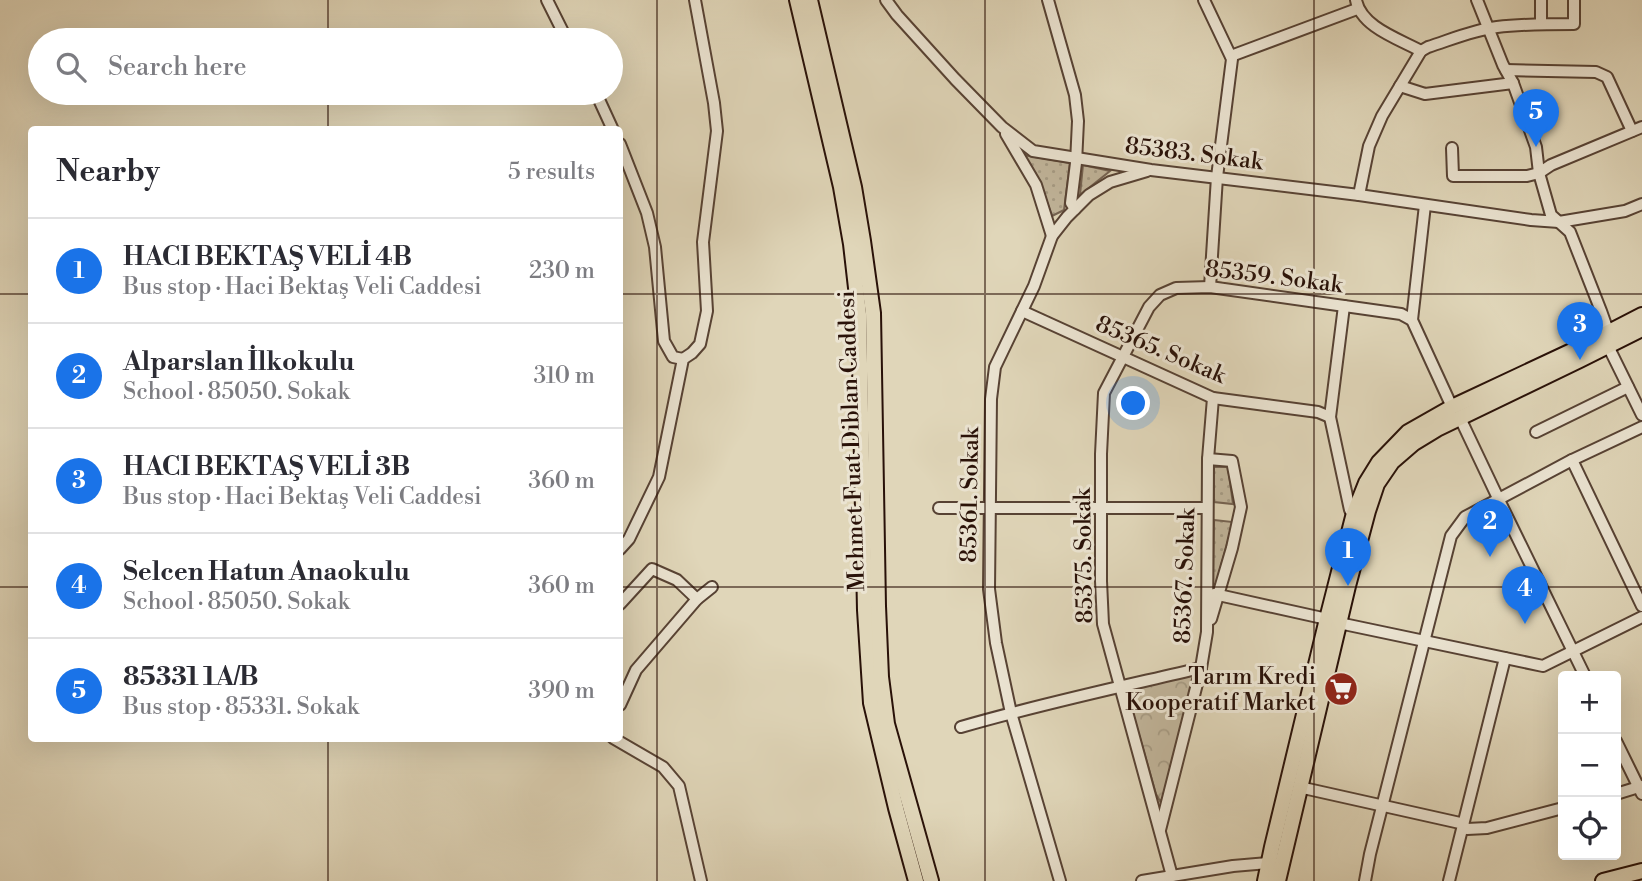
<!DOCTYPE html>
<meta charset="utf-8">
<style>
:root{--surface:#fff;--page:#f7f7f7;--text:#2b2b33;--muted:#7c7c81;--line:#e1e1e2;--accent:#1a73e8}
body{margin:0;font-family:"Libre Bodoni",serif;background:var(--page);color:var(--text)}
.controls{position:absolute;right:21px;bottom:21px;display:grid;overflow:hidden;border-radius:7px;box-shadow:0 7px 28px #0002}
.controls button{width:63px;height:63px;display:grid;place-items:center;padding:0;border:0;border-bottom:2px solid var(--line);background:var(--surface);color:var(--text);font:35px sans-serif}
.you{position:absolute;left:1134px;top:404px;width:24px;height:24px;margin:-18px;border:5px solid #fff;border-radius:50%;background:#1a73e8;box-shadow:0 0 0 10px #1a73e833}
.badge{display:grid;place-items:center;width:46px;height:46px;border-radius:50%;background:var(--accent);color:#fff;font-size:23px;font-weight:700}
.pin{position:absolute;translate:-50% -58px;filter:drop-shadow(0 2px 4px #0008)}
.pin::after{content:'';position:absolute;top:37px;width:24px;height:21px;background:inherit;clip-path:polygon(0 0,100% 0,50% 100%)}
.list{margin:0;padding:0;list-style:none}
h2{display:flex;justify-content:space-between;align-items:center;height:91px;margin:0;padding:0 28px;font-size:30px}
h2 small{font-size:23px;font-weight:400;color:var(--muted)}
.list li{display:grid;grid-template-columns:46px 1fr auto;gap:21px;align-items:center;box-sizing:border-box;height:105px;padding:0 28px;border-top:2px solid var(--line)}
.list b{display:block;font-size:26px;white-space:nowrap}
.list p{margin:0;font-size:23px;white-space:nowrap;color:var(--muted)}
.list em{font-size:23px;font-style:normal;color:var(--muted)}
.icon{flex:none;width:38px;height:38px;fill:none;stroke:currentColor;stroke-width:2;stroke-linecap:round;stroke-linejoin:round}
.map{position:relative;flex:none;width:1642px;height:881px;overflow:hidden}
.search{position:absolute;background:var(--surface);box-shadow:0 7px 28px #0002;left:28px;top:28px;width:595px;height:77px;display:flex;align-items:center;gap:18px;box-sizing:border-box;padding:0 24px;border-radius:38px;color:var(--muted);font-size:26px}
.panel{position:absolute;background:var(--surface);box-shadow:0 7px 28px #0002;left:28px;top:126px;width:595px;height:616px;border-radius:7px}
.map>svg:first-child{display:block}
.grass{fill:url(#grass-dots);stroke:#756352;stroke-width:2}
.park{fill:url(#park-crowns);stroke:#756352;stroke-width:2}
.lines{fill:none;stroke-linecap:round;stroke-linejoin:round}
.minor-casing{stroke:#574234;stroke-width:14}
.major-casing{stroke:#291108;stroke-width:18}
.minor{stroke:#ebe4d2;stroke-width:10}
.major{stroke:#e0d6b9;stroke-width:14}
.grid{fill:none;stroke:#291108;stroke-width:2;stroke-opacity:0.55}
.labels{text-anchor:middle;stroke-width:6;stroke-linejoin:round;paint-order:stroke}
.street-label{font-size:23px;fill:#291108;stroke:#ebe4d2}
.poi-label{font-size:23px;fill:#291108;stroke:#ebe4d2;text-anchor:end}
</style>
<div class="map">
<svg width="1642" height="881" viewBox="0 0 1642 881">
<defs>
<pattern id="grass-dots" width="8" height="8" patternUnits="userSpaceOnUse" patternTransform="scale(1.75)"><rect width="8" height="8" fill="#c1b59b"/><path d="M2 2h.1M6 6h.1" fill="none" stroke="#a69b84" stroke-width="1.8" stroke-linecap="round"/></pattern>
<pattern id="park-crowns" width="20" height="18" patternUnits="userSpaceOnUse" patternTransform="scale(1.75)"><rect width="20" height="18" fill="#c1b59b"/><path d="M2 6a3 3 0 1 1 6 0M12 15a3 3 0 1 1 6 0" fill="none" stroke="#a69b84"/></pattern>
</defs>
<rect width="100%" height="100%" fill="#e0d6b9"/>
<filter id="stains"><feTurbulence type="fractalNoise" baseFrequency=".00286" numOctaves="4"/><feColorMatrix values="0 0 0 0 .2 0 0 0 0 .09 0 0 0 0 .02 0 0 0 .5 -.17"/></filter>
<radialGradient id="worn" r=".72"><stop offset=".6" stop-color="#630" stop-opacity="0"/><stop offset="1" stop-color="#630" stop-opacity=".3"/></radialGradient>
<g class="grass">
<path d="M1023,155L1070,163L1064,210L1052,216L1040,182Z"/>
<path d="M1083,165L1110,171L1080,195Z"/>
<path d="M1214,467H1228L1233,504L1214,502Z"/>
<path d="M1214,520L1233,522L1216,584H1213Z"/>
</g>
<path class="park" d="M1194,675L1163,798L1160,801L1156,794L1128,696L1130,689Z"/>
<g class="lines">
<g class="minor-casing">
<g id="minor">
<path d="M547,0L567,40"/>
<path d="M886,0L897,15L955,79L1002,127L1033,151L1151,170L1359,195L1531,220L1559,222L1625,211L1642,204"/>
<path d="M1048,0L1075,95L1078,121L1076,163L1071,203L1075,209"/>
<path d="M1204,0L1232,59L1217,177L1210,287"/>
<path d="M1356,0C1361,27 1399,39 1421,51"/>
<path d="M1477,0L1503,65L1513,83L1536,147L1539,173L1551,215L1570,232L1601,311L1607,328L1610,350L1642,415"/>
<path d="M1541,0V24"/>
<path d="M1231,56L1357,9"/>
<path d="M1506,70L1596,72L1607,77L1632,131"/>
<path d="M1400,86L1425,94L1513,83"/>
<path d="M596,93L613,130"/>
<path d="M1006,134L1036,185L1052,236"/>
<path d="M620,144L647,213L655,247L664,341L673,357L683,359"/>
<path d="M1452,148L1453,176H1527L1539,173L1551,165L1642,127"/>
<path d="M1359,195L1369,146L1382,116L1421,51L1428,47C1450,40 1473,30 1497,27C1522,24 1549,24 1574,24V0"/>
<path d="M1425,205L1412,320L1452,407"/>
<path d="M1344,306L1330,417L1350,510L1354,513"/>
<path d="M1022,311L1213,398L1318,412L1330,417"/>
<path d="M1460,418L1498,498L1585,676"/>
<path d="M1536,432L1628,387"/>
<path d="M1208,459L1232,461L1241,507L1232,548L1211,619"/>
<path d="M1572,460L1642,606"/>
<path d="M939,508H1207"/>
<path d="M620,549L629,539L659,477L683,359L692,353L700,344L707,311L703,242L717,131L714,103L695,0"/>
<path d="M1214,594L1327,619"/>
<path d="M620,604L652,569L677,580L697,599"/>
<path d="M1339,623L1543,666L1642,617"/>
<path d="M620,705L636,670L697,599L712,587"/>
<path d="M961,727C1040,704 1120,687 1201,668"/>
<path d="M613,738L663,767L679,786L701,881"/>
<path d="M1616,741L1642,794"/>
<path d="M1299,787L1460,823L1467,829L1487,828L1563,808"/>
<path d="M1616,794L1642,786"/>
<path d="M1160,830L1201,668L1207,632L1208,459L1213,398"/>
<path d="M1172,876L1103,624L1101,581V454L1104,393L1149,307L1160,295L1176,288L1210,287L1401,314L1412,320"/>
<path d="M1060,881L1011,713L996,643L989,589L991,399L995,367L1034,286L1052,236L1067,217L1089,195L1110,182L1147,171"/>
<path d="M1142,881L1233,866L1268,863"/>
<path d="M1365,881L1370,854L1451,536L1465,517L1572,460L1642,427"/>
<path d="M1449,881L1505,658"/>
</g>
</g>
<g class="major-casing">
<g id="major">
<path d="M797,0L841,187L851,244L859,314L865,610L871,703L896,808L916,881"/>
<path d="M810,0L854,187L863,241L873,313L878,606L881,677L887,724L931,881"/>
<path d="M1265,881L1272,847L1327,619L1354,513L1366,483L1379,462L1408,432L1452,407L1578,348L1642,315"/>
<path d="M1278,881L1348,586L1368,511L1377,484L1392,462L1414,443L1437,429L1580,360L1642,329"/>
<path d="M1603,881L1642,871"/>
</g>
</g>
<use href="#minor" class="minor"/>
<use href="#major" class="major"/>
</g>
<path class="grid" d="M328,0V40M657,0V881M985,0V881M1314,0V881M328,93V130M0,294H32M620,294H1642M0,587H32M620,587H1642M328,738V881"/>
<defs>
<g id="supermarket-disc" transform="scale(1.75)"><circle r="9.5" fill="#8f2418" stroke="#ebe4d2"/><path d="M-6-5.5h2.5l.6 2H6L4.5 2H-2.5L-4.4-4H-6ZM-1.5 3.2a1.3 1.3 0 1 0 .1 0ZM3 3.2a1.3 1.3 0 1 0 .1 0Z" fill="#fff"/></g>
</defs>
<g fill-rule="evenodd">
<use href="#supermarket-disc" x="1341" y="689"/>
</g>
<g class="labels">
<g class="street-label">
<text transform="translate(1194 153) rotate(7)" y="8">85383. Sokak</text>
<text transform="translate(1274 276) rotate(7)" y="8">85359. Sokak</text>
<text transform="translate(1161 349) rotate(23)" y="8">85365. Sokak</text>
<text transform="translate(851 441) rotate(-92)" y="8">Mehmet Fuat Diblan Caddesi</text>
<text transform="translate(969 495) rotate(-89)" y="8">85361. Sokak</text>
<text transform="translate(1083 556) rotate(-91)" y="8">85375. Sokak</text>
<text transform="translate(1184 576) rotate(-88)" y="8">85367. Sokak</text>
</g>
<g class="poi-label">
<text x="1316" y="684">Tarım Kredi<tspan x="1316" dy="26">Kooperatif Market</tspan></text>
</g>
</g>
<rect width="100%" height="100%" filter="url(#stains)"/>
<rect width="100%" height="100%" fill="url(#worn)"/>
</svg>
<div class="controls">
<button>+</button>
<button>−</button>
<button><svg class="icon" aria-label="locate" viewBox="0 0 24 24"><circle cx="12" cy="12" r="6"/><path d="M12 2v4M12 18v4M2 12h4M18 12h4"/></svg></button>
</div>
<div class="you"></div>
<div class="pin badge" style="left:1348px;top:586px">1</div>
<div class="pin badge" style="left:1490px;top:557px">2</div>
<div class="pin badge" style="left:1580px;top:360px">3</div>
<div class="pin badge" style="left:1525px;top:624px">4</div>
<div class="pin badge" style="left:1536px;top:147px">5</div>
<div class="search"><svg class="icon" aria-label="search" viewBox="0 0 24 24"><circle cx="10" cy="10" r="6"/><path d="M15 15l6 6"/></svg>Search here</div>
<section class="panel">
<h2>Nearby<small>5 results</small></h2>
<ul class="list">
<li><span class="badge">1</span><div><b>HACI BEKTAŞ VELİ 4B</b><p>Bus stop · Haci Bektaş Veli Caddesi</p></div><em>230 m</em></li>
<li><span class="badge">2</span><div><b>Alparslan İlkokulu</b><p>School · 85050. Sokak</p></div><em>310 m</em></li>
<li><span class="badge">3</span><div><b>HACI BEKTAŞ VELİ 3B</b><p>Bus stop · Haci Bektaş Veli Caddesi</p></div><em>360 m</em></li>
<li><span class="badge">4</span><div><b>Selcen Hatun Anaokulu</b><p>School · 85050. Sokak</p></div><em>360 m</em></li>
<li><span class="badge">5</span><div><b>85331 1A/B</b><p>Bus stop · 85331. Sokak</p></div><em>390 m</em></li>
</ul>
</section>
</div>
